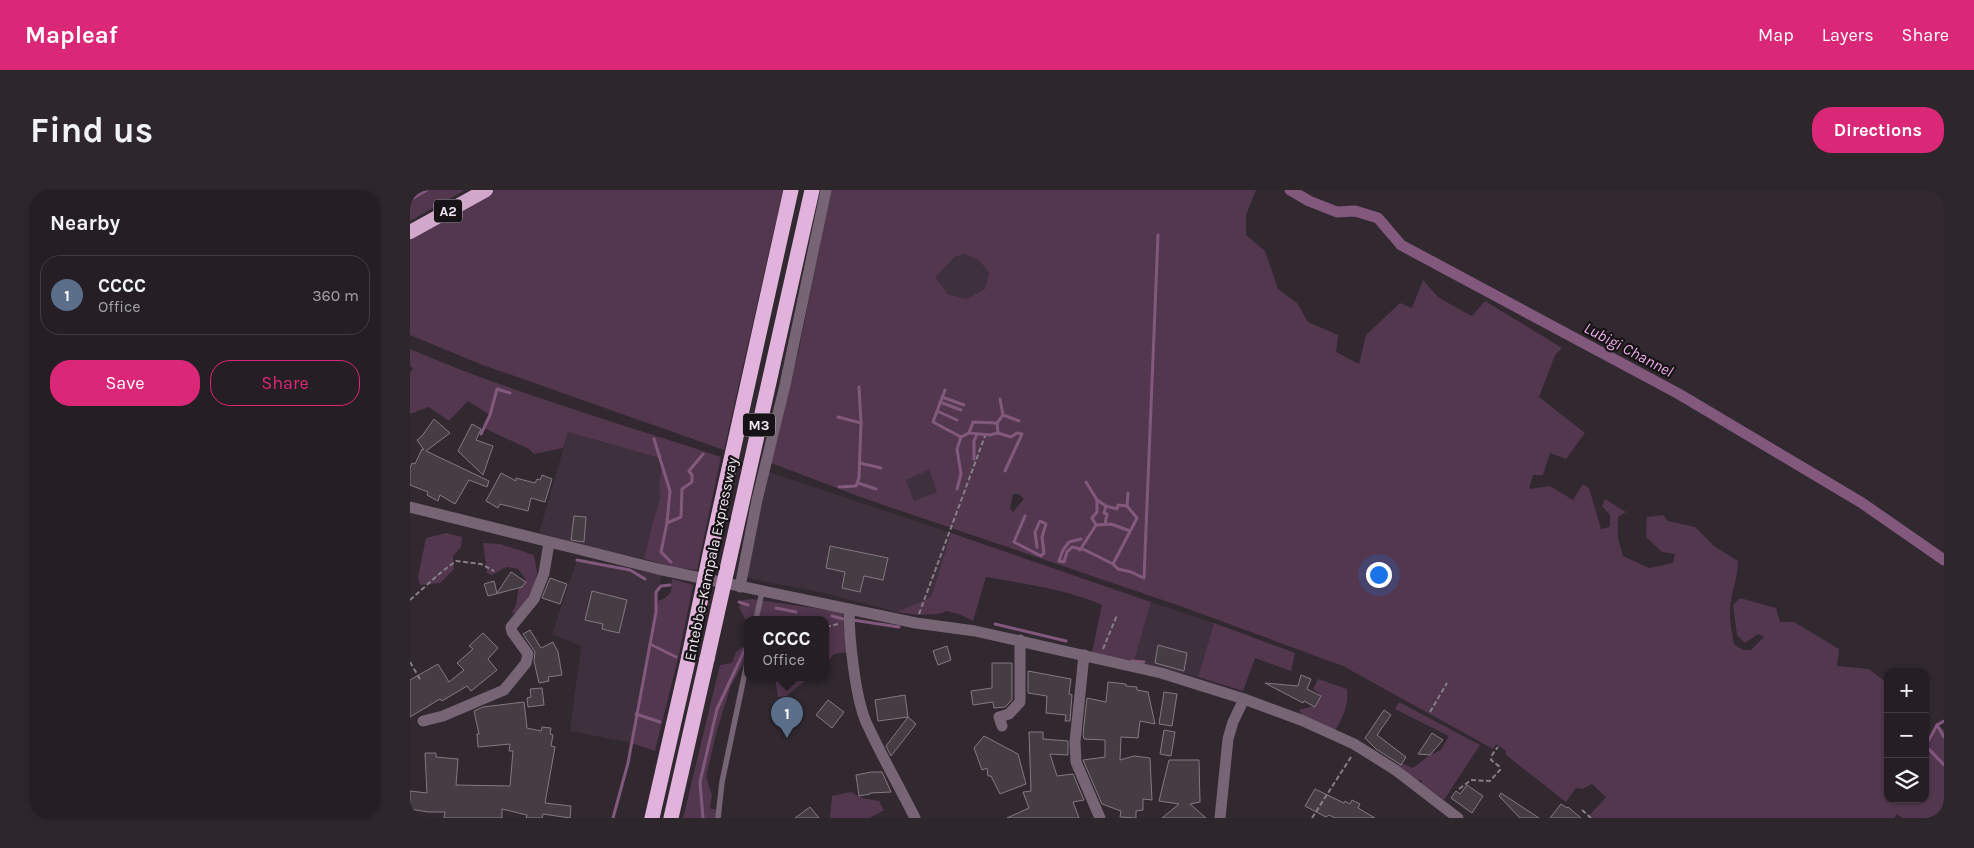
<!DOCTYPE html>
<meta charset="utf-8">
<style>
:root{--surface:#251e24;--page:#2d272c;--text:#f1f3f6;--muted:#a3a2a6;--line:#423c41;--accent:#db2777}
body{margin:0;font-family:Karla,sans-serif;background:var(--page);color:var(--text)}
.controls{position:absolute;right:15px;bottom:15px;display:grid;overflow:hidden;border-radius:10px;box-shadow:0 1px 4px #0004}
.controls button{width:45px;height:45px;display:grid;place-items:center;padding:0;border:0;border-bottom:1px solid var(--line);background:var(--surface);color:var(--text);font:25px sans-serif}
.you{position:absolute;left:968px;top:384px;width:18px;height:18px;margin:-12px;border:4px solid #fff;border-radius:50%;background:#1a73e8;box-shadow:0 0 0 8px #1a73e833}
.badge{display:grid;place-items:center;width:32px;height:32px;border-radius:50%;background:var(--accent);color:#fff;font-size:16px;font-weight:700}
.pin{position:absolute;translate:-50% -41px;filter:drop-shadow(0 1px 2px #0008)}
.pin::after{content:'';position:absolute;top:26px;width:18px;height:15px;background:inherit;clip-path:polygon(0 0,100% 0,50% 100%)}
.popup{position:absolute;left:334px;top:426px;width:85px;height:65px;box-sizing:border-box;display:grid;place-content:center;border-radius:10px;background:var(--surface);filter:drop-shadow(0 1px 4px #0005);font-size:16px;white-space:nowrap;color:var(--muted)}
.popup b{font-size:19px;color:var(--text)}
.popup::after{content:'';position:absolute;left:50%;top:100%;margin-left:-10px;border:10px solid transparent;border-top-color:var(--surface)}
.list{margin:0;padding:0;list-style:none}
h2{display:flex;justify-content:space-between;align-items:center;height:65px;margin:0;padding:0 20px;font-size:21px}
h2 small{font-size:16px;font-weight:400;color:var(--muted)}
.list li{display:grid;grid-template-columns:32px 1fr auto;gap:15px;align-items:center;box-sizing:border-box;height:80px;margin:0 10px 10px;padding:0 10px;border:1px solid var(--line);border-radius:20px}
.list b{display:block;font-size:19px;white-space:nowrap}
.list p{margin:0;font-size:16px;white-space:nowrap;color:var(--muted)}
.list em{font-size:16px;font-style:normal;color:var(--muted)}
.actions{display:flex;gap:10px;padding:15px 20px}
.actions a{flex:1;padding:11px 0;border:1px solid var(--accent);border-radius:20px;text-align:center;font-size:18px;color:var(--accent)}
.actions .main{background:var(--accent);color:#fff}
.icon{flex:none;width:28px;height:28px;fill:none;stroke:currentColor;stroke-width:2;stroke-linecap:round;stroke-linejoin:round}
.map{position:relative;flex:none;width:1534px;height:628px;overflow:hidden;border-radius:20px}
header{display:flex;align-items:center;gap:30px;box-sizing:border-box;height:70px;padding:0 25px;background:var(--accent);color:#fff}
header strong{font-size:24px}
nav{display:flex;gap:28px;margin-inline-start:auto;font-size:18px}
.intro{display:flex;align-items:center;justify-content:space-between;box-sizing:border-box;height:120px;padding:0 30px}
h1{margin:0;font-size:35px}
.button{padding:12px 22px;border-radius:20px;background:var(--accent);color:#fff;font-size:18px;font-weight:700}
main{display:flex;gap:30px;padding:0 30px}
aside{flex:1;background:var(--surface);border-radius:20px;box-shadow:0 1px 4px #0004}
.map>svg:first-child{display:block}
.built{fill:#3e303d}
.green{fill:#52374f;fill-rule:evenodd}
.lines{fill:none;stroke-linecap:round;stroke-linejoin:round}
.stream{stroke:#82587d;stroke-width:3}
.canal{stroke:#82587d;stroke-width:11}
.building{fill:#463c44;stroke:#847983}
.path{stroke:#867e85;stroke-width:2;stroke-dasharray:5 2.5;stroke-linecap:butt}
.service{stroke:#776475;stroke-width:5.5}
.minor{stroke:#776475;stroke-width:11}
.trunk{stroke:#d2a7cc;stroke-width:14}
.motorway{stroke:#e1b2db;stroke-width:15}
.motorway-bridge{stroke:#e1b2db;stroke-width:15}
.labels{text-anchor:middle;stroke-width:4.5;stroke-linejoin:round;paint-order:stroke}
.shield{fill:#161216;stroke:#ada8ac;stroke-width:1}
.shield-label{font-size:14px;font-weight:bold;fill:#eee8ed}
.street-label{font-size:15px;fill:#eee8ed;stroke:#161216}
.water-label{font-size:16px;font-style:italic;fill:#ecabe5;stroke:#161216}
</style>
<header>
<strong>Mapleaf</strong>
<nav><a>Map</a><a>Layers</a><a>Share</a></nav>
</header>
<div class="intro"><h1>Find us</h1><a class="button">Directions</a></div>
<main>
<aside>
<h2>Nearby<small></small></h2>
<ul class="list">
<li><span class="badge" style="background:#5c6f8a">1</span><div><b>CCCC</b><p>Office</p></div><em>360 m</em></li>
</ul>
<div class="actions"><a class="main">Save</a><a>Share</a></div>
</aside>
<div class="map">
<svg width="1534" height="628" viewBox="0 0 1534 628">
<rect width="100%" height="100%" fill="#312830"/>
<g class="built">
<path d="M554,64L569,70L579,83L575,99L556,109L538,104L524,87L546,67Z"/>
<path d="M158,242L253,269L249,294L250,309L242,335L234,369L175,356L129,343Z"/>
<path d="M519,280L528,302L504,311L496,290Z"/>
<path d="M359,282L541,343L521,407L487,422L410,402L340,389L336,383Z"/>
<path d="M167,370L252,384L221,553L160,541L171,456L142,444Z"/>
<path d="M741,412L804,433L788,487L724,471Z"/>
</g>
<g class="green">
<path d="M0,0H55L0,31Z"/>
<path d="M85,0H373L314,260L70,174L0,145V48Z"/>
<path d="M421,0H846L836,25V45L855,61L868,99L887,113L898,132L928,145L926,162L949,174L956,145L990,113L1002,118L1013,90L1029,108L1062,126L1075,111L1152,158L1145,165L1129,207L1175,243L1156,269L1140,263L1133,285H1123L1119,299L1140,296L1163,310L1173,294L1179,298L1191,339L1200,337V325L1192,316L1195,309L1216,322L1208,327V348L1213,366L1239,378L1263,373L1265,364L1252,362L1236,347L1237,327L1253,325L1258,331L1285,337L1304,356L1328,371C1328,388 1321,402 1320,418C1319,430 1322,443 1324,454L1333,460H1341L1354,447L1348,444L1335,453L1327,445L1323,415L1330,408L1366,418L1370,432H1384L1429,459L1427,476L1459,479L1478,494L1477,611L1491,612L1492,609H1515V557L1527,535L1534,540V628H1493L1486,624L1485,628H1177L1196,607L1182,594L1173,599L1166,598L1156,612L1096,565V561L1086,554L1083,559L933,476L770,416L456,309L361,273L389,159ZM554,64L569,70L579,83L575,99L556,109L538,104L525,87L545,67ZM519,280L527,302L504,311L496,290ZM603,304H609L614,309L603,322L600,318Z"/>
<path d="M0,159C100,202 208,233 311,267L287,380L264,377L234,369L242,335L250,309L249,294L253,269L158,242L153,258L124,264L119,259L74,238L80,225L58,211L39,231L19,217L0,224V183L3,178L0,176Z"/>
<path d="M36,343L52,347L51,357L43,366L44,379L30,393L10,395L8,387L16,348Z"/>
<path d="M541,343L741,412L724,471L682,462L692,415C656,399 614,394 576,387L563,431L551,425L537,421L528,424L508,425L487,422L521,407Z"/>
<path d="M73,353L90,354L124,365L127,382L122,408L104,424L102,422L106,415L109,395L116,390L108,379L96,377L82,385L77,383Z"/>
<path d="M262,389L283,395L269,464L245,561L221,553L248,411L255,408L261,402Z"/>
<path d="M342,409L432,422L437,462L424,464L416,474V429H338V435L329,417L333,410Z"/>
<path d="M804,433L885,463L881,481L845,468L833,501L788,487Z"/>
<path d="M332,457L338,459V465L321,495L307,540L296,587L302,605L300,618L307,620L306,628H273L310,475L322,473L326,462Z"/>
<path d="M365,487H400L376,506L368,507Z"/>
<path d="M908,489L937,499C939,513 933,529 925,540L896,530L889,520L907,515L911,505L903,499Z"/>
<path d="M989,512L1070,555L1034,610L1011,593L1012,590H1002L988,575L991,573L1003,578L1020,565L1031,560L1039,546L985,519Z"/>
<path d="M441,602L452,608L469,611L474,620L460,628H420L422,606Z"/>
</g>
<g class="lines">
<g class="stream">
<path d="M0,10L17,0"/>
<path d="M535,200L523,232L551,247"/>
<path d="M532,207L554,215"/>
<path d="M530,212L551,220"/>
<path d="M527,221L547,230"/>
<path d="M593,225L609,231"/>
<path d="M428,227L451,233"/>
<path d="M559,243L580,245L588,243L587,233"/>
<path d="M588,243L601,247L607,243L612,244L595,281"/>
<path d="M71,244L80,225L87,199L100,203"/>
<path d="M244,249L260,301L257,333L251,362L261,372"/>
<path d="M564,269V251L567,244"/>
<path d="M450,273L471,278"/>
<path d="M676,292L687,310V322L682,328L686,335"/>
<path d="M448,293L466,299"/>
<path d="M429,297L446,296L449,288L451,233L449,197"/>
<path d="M547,299L551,284L547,259L551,247L559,243L563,232L587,233L593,225L590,209"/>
<path d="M687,310L696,316L707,319L708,315L717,316"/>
<path d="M615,326L604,352L631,366L634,363L632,347L636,334L630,331L625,342L627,357"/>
<path d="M257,333L271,327L272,299L282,292V285L279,281L293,264"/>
<path d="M695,334L697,324L694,323L696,316"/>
<path d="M671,349L659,352L653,360L649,371L654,372L657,362L662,357L675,360L703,374L708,379L721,382L734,388L748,45"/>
<path d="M670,360L686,335L701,334L720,341"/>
<path d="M167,370L220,380L235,389"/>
<path d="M703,374L727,328L717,316L718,303"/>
<path d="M329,412L338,415"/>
<path d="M366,418L386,422"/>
<path d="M422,426L433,429"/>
<path d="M443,430L489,437"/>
<path d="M585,434L656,451"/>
<path d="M240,454L266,467"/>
<path d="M722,471L734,472"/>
<path d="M226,524L250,532"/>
<path d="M1527,535L1534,547"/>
<path d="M1516,556L1534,575"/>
<path d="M1515,557L1527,535L1534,531"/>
<path d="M203,628L218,573L246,422V402L251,396L260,395"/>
<path d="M293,628L290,592L307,519L335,459"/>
</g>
<path class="canal" d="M880,0L899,11L927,22L945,21L968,28L991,55L1269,204L1452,313L1534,370"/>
</g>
<g class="building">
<path d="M24,229L40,243L16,261L79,291L77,297L59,290L45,314L30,305L28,311L17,305L18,302L0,295V278L2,273L5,274L12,259L14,260L7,250L12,246Z"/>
<path d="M62,234L71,239L66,250L83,256L73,285L48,261Z"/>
<path d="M91,283L106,291V288L125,293L127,289L130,290L132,285L142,289L135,312L121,308L118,321L90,314L88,318L76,311Z"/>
<path d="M164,326L176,327L174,352L161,350Z"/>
<path d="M420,356L478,368L473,390L454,386L450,402L432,398L435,382L416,378Z"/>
<path d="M101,382L116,392L112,397L78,406L74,394L84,391L87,403Z"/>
<path d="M140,388L157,394L150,414L132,408Z"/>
<path d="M182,401L217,410L209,443L192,439L193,434L175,430Z"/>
<path d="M120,440L131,458L143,452L148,462L152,485L138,487L139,491L129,493L124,471L125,462L113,444Z"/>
<path d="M73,443L88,458L78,469L87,480L61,501L57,496L32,511L30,509L0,527V490L28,474L39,492L54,480L47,473L63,459L59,456Z"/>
<path d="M748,455L777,463L774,481L745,473Z"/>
<path d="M537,456L541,470L528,475L523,461Z"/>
<path d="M582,473H602V510L595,517L584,518L583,512L563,515L561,501L582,498Z"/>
<path d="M618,481L661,489L659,504L662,505L660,531H655L656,525L636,523L637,506L618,503Z"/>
<path d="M891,485L901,489L897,499L911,506L905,517L894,511L893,513L855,493L888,496Z"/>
<path d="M698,492L716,494V496L727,497V500L738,502L745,534L730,531L728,548L711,547L710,570L724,566L740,568L742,610L733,609V620L726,621V628L710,627L711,621L692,614L673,570L695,567V550L674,549L673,544L677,508L696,512Z"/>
<path d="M132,498L134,515L118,517L117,508L121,507L120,499Z"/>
<path d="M754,502L767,504L762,536L749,534Z"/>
<path d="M495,505L498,527L468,531L465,510Z"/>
<path d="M418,510L434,522L422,538L406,525Z"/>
<path d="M114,512L117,538L131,541L132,537L141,538L140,544L143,545L141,556L145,557L135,613L161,616L160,628L133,624L132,628H116L117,625L92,619V628H34L35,622H18L0,619V601L17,603L15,563H26V567L48,569L46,595L100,596L103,561H99L100,554L68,557L67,544H69L64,521L73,517Z"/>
<path d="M974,520L981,525L967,545L996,567L991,575L966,559L955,548Z"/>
<path d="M498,527L506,534L481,566L476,556Z"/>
<path d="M754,540L765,542L761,566L750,564Z"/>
<path d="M619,542H633V549L658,551V565L640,564L647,586L663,584L674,610L663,612L669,628H597L619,618L613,602L621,601Z"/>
<path d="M1022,543L1033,550L1020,565L1008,564Z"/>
<path d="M574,546L608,564L616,594L590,604L581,586H578L577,578L572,580L564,558Z"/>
<path d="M759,570H789L790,612L780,614L796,628H752L769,614L749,611Z"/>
<path d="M461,582H472L481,602L460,603V604L449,606L446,585Z"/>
<path d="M1057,595L1073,606L1062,623L1041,608L1046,601L1050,604Z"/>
<path d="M905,599L934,613L935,611L940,614L942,610L950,614L948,618L965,628H925L919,625L916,627L895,616Z"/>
<path d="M1091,603L1129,628H1110L1089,606Z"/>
<path d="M1151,614L1157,618L1158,617L1171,628H1140Z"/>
<path d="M400,617L409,628H385Z"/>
</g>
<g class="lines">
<g class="path">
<path d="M0,410L29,384L46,371L71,374L84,381"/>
<path d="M509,424L575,246"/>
<path d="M416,437L428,434"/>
<path d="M693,459L707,425"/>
<path d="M0,472L11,491"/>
<path d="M1020,522L1037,493"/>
<path d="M1049,599L1061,590L1080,591L1090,580V577L1081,570L1082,565L1088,557"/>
<path d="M1172,620L1181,628"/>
<path d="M157,628V627"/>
<path d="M902,628L941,567"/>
</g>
<g class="service">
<path d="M346,429L352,402"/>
<path d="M308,628L312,592L338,468"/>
</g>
<g class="minor">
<path d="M0,317L248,379L506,433L565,441L751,483L834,509L891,530L944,554L984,579L1048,628"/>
<path d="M330,397L347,310L375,195L416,0"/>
<path d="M439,419C439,448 445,506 456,532C471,565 489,596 505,628"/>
<path d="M674,465L665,552L666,572L690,628"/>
<path d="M13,531L33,526L94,500L116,473L118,464L102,442L101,437L124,409L134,383L139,353"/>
<path d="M592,536L589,527L599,524L610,512V450"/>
<path d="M810,628L818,549L823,532L834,509"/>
</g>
<path class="trunk" d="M0,42L76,0"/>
<g class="motorway">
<path d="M242,628L279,466"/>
<path d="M261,628L297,469"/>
</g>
<g class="motorway-bridge">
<path d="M279,466L300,364L381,0"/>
<path d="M297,469L402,0"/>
</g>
</g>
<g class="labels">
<g class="shield">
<rect x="24" y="9.5" width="28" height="23" rx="4"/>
<rect x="333" y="223.5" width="32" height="23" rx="4"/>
</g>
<g class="shield-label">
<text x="38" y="26">A2</text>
<text x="349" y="240">M3</text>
</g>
<g class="street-label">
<text transform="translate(301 369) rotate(-78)" y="5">Entebbe–Kampala Expressway</text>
</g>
<g class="water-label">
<text transform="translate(1219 159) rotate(28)" y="6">Lubigi Channel</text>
</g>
</g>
</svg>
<div class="controls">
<button>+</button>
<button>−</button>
<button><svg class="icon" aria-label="layers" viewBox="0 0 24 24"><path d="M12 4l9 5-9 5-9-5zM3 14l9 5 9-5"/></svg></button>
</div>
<div class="you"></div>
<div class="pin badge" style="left:377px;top:548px;background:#5c6f8a">1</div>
<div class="popup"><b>CCCC</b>Office</div>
</div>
</main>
